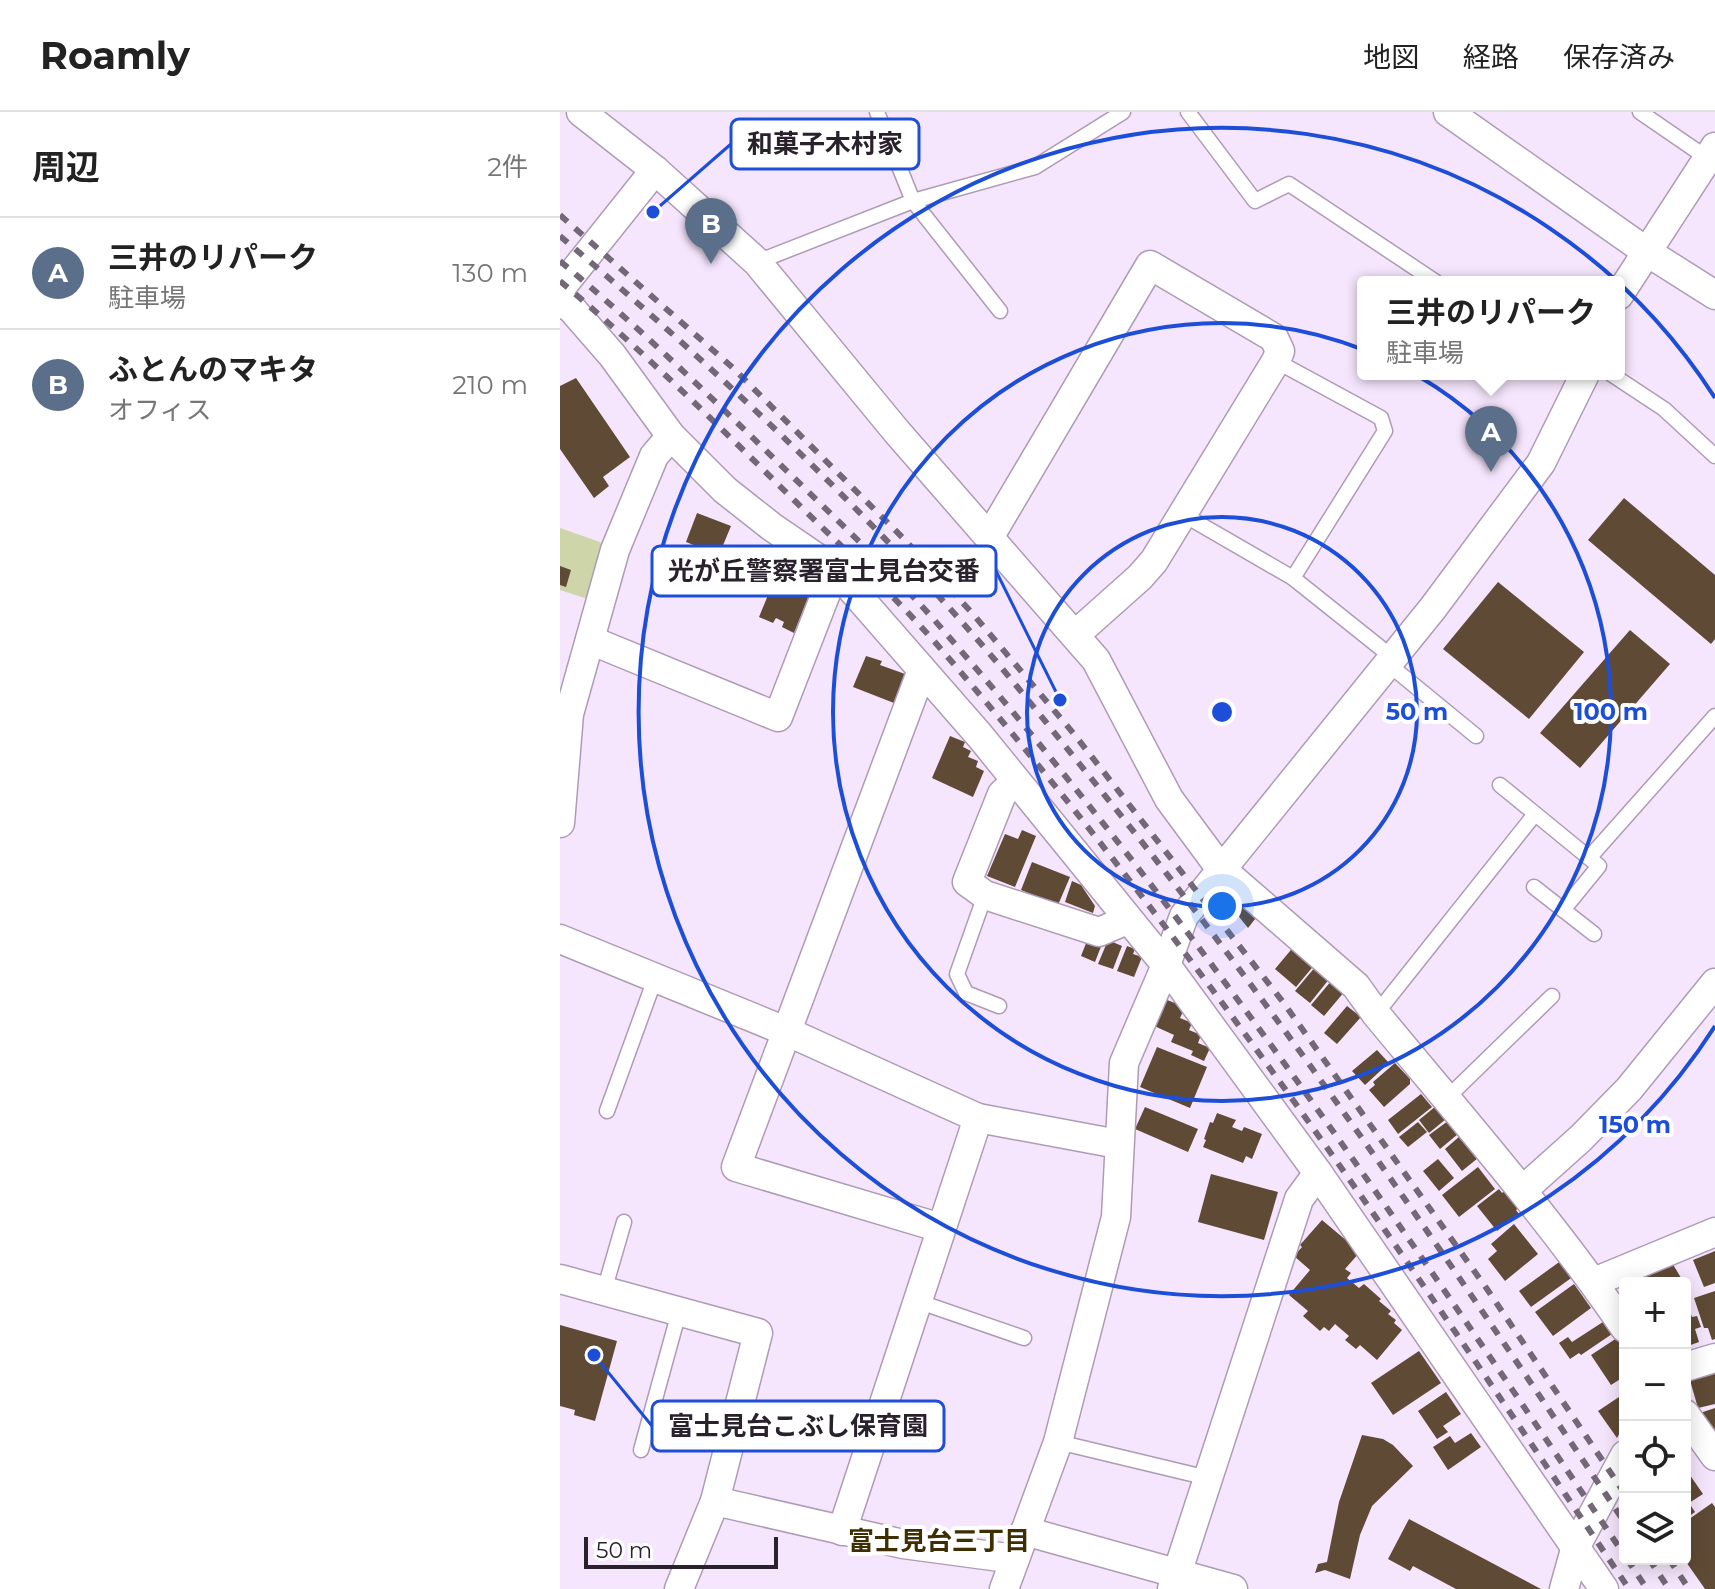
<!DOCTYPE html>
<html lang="ja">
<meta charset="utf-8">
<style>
:root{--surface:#fff;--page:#f6f6f6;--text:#222;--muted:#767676;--line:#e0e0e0;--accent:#db2777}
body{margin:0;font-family:Montserrat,"Noto Sans JP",sans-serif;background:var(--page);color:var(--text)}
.controls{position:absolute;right:24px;bottom:24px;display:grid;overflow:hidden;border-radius:8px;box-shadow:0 4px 20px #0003}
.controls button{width:72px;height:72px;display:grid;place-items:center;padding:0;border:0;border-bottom:2px solid var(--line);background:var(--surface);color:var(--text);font:40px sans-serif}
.scale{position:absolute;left:24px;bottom:20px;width:194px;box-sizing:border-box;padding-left:8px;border:4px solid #29212c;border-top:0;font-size:22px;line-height:28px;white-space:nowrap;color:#29212c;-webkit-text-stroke:6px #fff;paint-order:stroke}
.you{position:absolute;left:662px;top:794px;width:28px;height:28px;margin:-20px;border:6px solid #fff;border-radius:50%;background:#1a73e8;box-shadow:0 0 0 12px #1a73e833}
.badge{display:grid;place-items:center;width:52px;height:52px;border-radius:50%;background:var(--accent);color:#fff;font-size:26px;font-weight:700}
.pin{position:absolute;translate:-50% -66px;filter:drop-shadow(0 2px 4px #0008)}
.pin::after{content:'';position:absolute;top:42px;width:28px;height:24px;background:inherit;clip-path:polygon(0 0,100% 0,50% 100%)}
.popup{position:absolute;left:797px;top:164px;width:268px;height:104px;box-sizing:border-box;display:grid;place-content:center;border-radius:8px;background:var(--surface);filter:drop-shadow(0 2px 6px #0005);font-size:26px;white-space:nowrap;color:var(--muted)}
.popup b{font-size:30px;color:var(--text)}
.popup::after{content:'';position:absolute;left:50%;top:100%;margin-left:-16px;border:16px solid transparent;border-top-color:var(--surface)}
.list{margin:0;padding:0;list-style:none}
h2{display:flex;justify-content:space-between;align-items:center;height:104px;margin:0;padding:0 32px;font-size:34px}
h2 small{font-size:26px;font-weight:400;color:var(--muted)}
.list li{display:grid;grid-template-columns:52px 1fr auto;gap:24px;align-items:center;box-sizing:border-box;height:112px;padding:0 32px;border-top:2px solid var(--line)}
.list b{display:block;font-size:30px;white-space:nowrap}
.list p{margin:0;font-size:26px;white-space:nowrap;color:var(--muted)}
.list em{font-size:26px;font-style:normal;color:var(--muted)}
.icon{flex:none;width:44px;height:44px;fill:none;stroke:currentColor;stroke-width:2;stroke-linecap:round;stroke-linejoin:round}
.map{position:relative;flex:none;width:1155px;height:1477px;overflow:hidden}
header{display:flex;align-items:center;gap:48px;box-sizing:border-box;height:112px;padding:0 40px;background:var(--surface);border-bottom:2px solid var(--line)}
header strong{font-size:38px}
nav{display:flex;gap:44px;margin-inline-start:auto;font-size:28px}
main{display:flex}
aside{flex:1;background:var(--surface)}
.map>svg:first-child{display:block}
.green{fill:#cdd5a9}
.building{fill:#5f4a35}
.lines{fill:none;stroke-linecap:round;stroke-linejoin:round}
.service-casing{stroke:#ae9bb6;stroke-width:17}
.minor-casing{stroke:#ae9bb6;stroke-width:31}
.service{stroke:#fff;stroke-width:14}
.minor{stroke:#fff;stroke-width:28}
.rail{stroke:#736877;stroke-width:6;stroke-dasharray:10 10;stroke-linecap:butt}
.ring{fill:none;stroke:#1d4ed8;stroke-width:4}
.labels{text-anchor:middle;stroke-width:8;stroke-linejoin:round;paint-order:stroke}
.neighbourhood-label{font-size:26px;font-weight:bold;fill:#3e2e04;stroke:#fff}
.centre{fill:#1d4ed8;stroke:#fff;stroke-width:4}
.ring-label{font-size:24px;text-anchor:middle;font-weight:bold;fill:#1d4ed8;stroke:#fff;stroke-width:8;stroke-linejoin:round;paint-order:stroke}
.leader{fill:none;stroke:#1d4ed8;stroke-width:3}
.callout-dot{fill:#1d4ed8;stroke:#fff;stroke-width:3}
.callout{fill:#fff;stroke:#1d4ed8;stroke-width:3}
.callout-label{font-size:26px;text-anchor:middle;font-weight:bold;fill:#29212c}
</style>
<header>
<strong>Roamly</strong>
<nav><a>地図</a><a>経路</a><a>保存済み</a></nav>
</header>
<main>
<aside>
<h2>周辺<small>2件</small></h2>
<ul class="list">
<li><span class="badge" style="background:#5c6f8a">A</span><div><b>三井のリパーク</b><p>駐車場</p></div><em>130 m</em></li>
<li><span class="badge" style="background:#5c6f8a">B</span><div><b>ふとんのマキタ</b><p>オフィス</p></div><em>210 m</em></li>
</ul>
</aside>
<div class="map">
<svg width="1155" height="1477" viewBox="0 0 1155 1477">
<rect width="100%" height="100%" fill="#f6e6fd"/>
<path class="green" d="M0,416L40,430L45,440L31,488L0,478Z"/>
<g class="building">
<path d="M16,266L70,345L43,365L49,374L34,386L0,337V274Z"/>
<path d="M1064,386L1155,463V527L1151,532L1028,428Z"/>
<path d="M137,401L171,414L159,443L126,430Z"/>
<path d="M0,454L11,458L6,475L0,473Z"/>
<path d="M217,461L252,476L234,521L222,515L224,510L216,506L213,511L199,505Z"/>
<path d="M938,470L1024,540L969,607L883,537Z"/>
<path d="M1070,518L1110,552L1020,656L980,621Z"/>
<path d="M306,544L322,549L320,553L345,562L334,591L293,575Z"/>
<path d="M390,624L405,630L403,635L411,639L408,645L418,649L416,655L424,659L413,685L372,666Z"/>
<path d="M462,718L476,724L455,775L427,764L445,722L458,727Z"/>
<path d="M472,750L510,765L498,793L461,778Z"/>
<path d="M512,769L521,773L535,794L533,801L505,790Z"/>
<path d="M671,777L699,802L688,816L664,786Z"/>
<path d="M530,821L544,827L535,850L521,844Z"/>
<path d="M548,828L562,834L553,857L538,852Z"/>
<path d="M735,833L756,851L736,875L715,857Z"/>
<path d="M567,834L575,837L573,842L582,845L574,865L557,859Z"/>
<path d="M756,854L770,866L750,891L735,879Z"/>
<path d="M772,868L785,879L764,904L751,893Z"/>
<path d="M602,886L625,895L620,906L632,911L629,918L641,923L638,931L650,936L644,949L631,943L633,939L611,930L614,923L590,912Z"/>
<path d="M787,894L801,905L777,932L764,921Z"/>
<path d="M597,935L647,955L630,996L580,975Z"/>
<path d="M817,938L829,951L805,973L792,959Z"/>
<path d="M835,951L850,967V972L824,995L809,978L815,973L813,970Z"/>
<path d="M861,982L872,995L838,1022L828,1008Z"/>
<path d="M876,994L886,1007L869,1021L859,1008Z"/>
<path d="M585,995L638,1017L628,1040L575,1017Z"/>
<path d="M657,1001L676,1008L672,1015L682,1019L684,1015L702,1022L692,1047L686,1044L683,1051L643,1035L646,1028L644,1027L650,1010L653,1011Z"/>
<path d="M888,1009L898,1022L880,1037L869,1023Z"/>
<path d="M858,1010L867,1020L848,1035L839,1025Z"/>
<path d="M900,1024L918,1046L902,1059L885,1037Z"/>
<path d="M878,1047L894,1066L879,1079L863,1059Z"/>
<path d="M918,1055L935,1077L899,1105L882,1083Z"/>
<path d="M651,1062L718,1080L704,1128L638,1110Z"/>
<path d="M939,1077L942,1081L947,1077L960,1095L956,1098L959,1102L937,1119L917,1094Z"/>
<path d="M762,1108L800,1140L785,1157L791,1161L787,1166L799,1176L804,1172L821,1187L819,1189L831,1199L828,1202L836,1208L834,1211L842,1218L817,1248L800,1233L796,1237L785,1228L789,1224L775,1212L769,1219L764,1215L760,1219L743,1204L748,1199L729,1183L750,1158L734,1144L742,1135L740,1133Z"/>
<path d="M954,1112L978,1142L945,1169L928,1147L937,1139L931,1132Z"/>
<path d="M1155,1139V1171L1144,1175L1133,1148Z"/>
<path d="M1002,1148L1014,1164L971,1195L959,1179Z"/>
<path d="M1111,1149L1124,1171H1073L1071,1166Z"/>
<path d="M1014,1172L1031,1196L993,1224L975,1200Z"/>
<path d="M1155,1179V1227L1152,1228L1148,1216H1144L1134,1186Z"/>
<path d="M1125,1186L1132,1205L1137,1204L1141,1215L1135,1217L1139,1230L1125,1235Z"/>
<path d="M1046,1208L1055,1220L1021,1243L1019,1241L1010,1247L999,1231L1008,1225L1012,1230Z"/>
<path d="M0,1213L57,1229L35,1309L14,1303L15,1298L0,1294Z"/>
<path d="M1060,1224L1065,1230V1264L1051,1273L1031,1243Z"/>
<path d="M859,1239L881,1271L833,1303L811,1271Z"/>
<path d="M1155,1258V1292L1138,1296L1129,1265Z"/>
<path d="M886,1280L901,1302L883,1314L888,1320L877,1327L858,1299Z"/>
<path d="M1062,1283L1065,1286V1311L1057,1326L1038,1299Z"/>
<path d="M1155,1296V1321L1140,1301Z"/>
<path d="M911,1321L921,1335L888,1358L873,1335L890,1324L895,1331Z"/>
<path d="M802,1323L823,1327L833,1333L853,1354L812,1394L800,1423L790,1467L765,1458L755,1461L758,1452L767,1450L779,1390Z"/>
<path d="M1125,1356L1143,1382L1129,1391L1135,1400L1125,1407Z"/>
<path d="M1152,1391L1155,1395V1477H1145L1124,1447L1125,1410Z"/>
<path d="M849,1407L981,1477H896L853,1454L850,1459L828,1447Z"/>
</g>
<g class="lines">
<g class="service-casing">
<g id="service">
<path d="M317,0L353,89L440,199"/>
<path d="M628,0L695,89L729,72L876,170"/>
<path d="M1080,0L1147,46"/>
<path d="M197,150L353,89L475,55L563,0"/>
<path d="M716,249L821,306L825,319L733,466"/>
<path d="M1051,262L1104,297L1155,344"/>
<path d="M624,403L733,466L832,545"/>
<path d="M827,551L916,624"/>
<path d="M940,673L1039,754L1003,798"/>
<path d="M1029,746L1155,604"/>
<path d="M974,775L1034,822"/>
<path d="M425,783L397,862L406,881L439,894"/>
<path d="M816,902L975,702"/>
<path d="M886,987L992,884"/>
<path d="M47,999L96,864"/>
<path d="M44,1179L64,1110"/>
<path d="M357,1189L464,1226"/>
<path d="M498,1330L648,1366"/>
<path d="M81,1338L119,1200"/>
</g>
</g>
<g class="minor-casing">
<g id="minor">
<path d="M21,0L95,58L197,150L337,320L536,548L609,687L660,756L796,874L816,902C901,1005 989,1105 1065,1216"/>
<path d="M888,0L1087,140L1155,183"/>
<path d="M0,177L95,58"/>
<path d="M1059,183L1155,35"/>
<path d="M0,190L11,196L52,243L111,324L165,378L212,415L275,458L420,624L606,853L758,1061L1044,1477"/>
<path d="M430,424L590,153L714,226L720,239L716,249L594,449L580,465L516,522"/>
<path d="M30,528L218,605L275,458"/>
<path d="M362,558L176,1055L381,1116"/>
<path d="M456,669L442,682L407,770L425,783L539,820L567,808"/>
<path d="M0,711L9,602L55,438L94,344L111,324"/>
<path d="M0,827L228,920L418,1006L558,1032"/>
<path d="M963,1078L1021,1026L1069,977L1155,871"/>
<path d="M0,1167L198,1221L155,1389L119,1477"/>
<path d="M1034,1170L1155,1120"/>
<path d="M1125,1255L1155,1246"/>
<path d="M1125,1302L1155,1344"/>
<path d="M155,1389L343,1432L455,1447"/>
<path d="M282,1419L418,1006"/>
<path d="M465,1419L673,1477"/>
<path d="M444,1477L498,1330L556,1105L564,951L606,853L624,804L873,496L981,351L1025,262"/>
<path d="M612,1477L739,1087L758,1061"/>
<path d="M1004,1477L1016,1434L1065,1343"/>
</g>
</g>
<use href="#service" class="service"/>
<use href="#minor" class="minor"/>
<g class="rail">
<path d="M0,103L173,256L344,427L413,502L514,622L723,890L927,1177L1065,1382"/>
<path d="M0,124C140,243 278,371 401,509C446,559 488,613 530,665C723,903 895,1157 1065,1411"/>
<path d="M0,149C80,216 155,289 230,362C284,415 340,467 389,525C639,813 852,1129 1065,1444"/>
<path d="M0,169C83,239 159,314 236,390C285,438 335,484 380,536C634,830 852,1154 1069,1477"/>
<path d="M1067,1447L1087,1477"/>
<path d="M1089,1447L1109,1477"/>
<path d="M1109,1447L1129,1477"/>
</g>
</g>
<g class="ring">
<circle cx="662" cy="600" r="195"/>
<circle cx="662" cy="600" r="389"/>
<path d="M1155 914A584 584 0 1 1 1155 286"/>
</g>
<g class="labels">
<g class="neighbourhood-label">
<text x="379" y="1438">富士見台三丁目</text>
</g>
</g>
<circle cx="662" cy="600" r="12" class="centre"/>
<g class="ring-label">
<text x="857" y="608">50 m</text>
<text x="1051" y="608">100 m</text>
<text x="1075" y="1021">150 m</text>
</g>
<path class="leader" d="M93 100L171 32M500 588L436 459M34 1243L92 1314"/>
<g class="callout-dot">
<circle cx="93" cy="100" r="8"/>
<circle cx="500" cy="588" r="8"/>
<circle cx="34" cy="1243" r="8"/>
</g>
<g class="callout">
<rect x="171" y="7" width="188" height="50" rx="8"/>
<rect x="92" y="434" width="344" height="50" rx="8"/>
<rect x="92" y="1289" width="292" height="50" rx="8"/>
</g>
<g class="callout-label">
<text x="265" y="41">和菓子木村家</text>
<text x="264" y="468">光が丘警察署富士見台交番</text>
<text x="238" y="1323">富士見台こぶし保育園</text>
</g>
</svg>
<div class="controls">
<button>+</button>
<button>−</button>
<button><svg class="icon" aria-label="locate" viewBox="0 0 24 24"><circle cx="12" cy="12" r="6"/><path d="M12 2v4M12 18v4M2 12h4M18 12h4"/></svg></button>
<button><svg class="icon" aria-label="layers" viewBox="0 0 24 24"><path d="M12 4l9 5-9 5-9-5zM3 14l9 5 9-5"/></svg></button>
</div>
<div class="scale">50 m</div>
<div class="you"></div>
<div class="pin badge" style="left:931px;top:360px;background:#5c6f8a">A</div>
<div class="popup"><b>三井のリパーク</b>駐車場</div>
<div class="pin badge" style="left:151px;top:152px;background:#5c6f8a">B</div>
</div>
</main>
